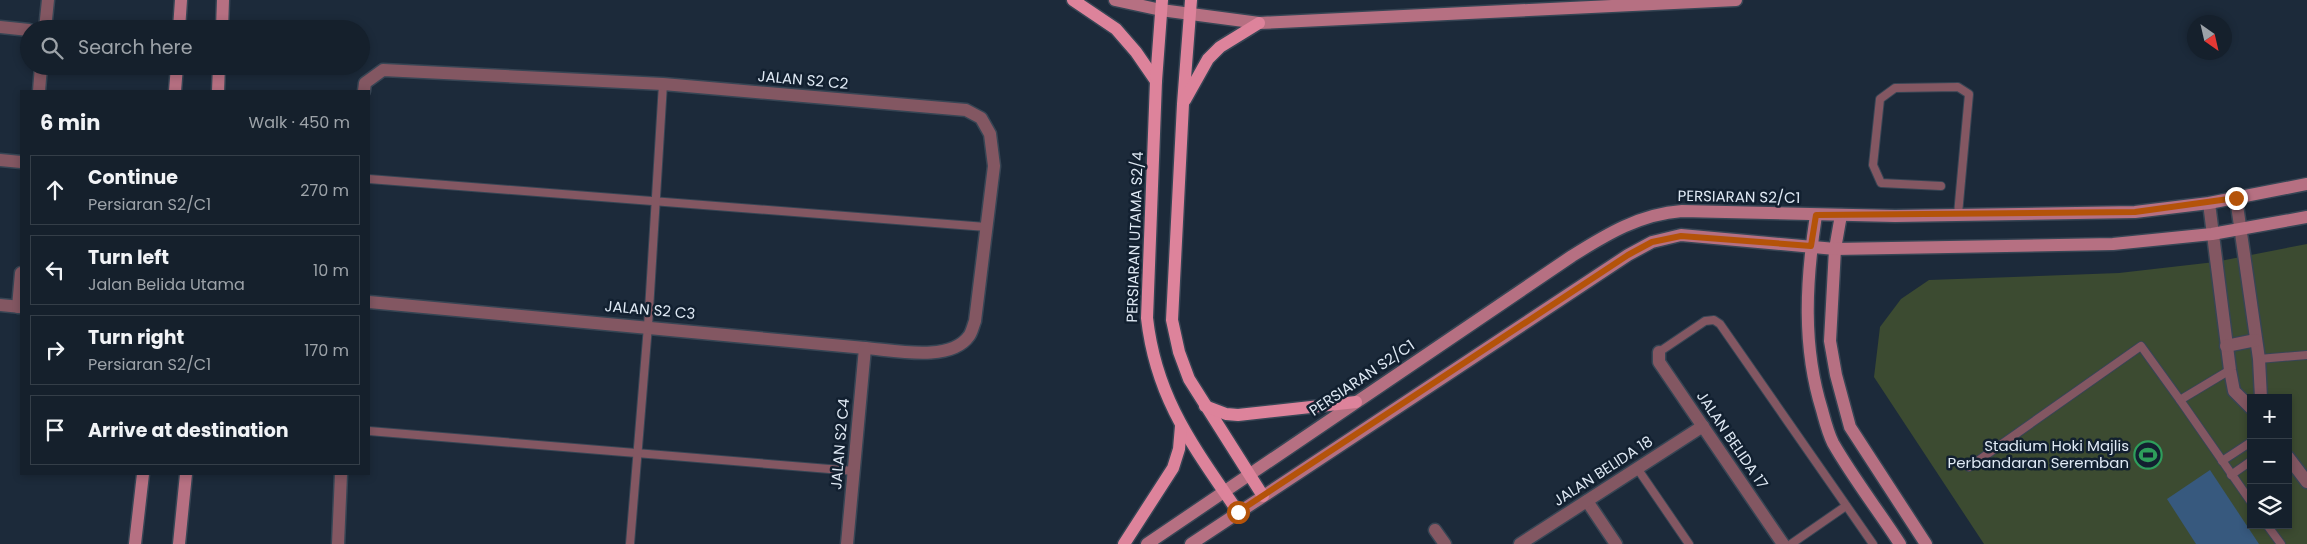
<!DOCTYPE html>
<meta charset="utf-8">
<style>
:root{--surface:#15202c;--page:#1e2834;--text:#f1f3f6;--muted:#9da3a9;--line:#343e48}
body{margin:0;font-family:Poppins,sans-serif;background:var(--page);color:var(--text)}
.controls{position:absolute;right:15px;bottom:15px;display:grid;overflow:hidden;border-radius:0px;box-shadow:0 2px 8px #0003}
.controls button{width:45px;height:45px;display:grid;place-items:center;padding:0;border:0;border-bottom:1px solid var(--line);background:var(--surface);color:var(--text);font:25px sans-serif}
.compass{position:absolute;left:2187px;top:15px;width:45px;height:45px;border-radius:50%;background:var(--surface);box-shadow:0 2px 8px #0003;rotate:146deg}
.stop{position:absolute;width:15px;height:15px;margin:-11px;border:4px solid #b45309;border-radius:50%;background:#fff}
.stop.end{background:#b45309;border-color:#fff;box-shadow:0 1px 5px #0008}
.list{margin:0;padding:0;list-style:none}
h2{display:flex;justify-content:space-between;align-items:center;height:65px;margin:0;padding:0 20px;font-size:21px}
h2 small{font-size:16px;font-weight:400;color:var(--muted)}
.list li{display:grid;grid-template-columns:32px 1fr auto;gap:15px;align-items:center;box-sizing:border-box;height:70px;margin:0 10px 10px;padding:0 10px;border:1px solid var(--line);border-radius:0px}
.list b{display:block;font-size:19px;white-space:nowrap}
.list p{margin:0;font-size:16px;white-space:nowrap;color:var(--muted)}
.list em{font-size:16px;font-style:normal;color:var(--muted)}
.icon{flex:none;width:28px;height:28px;fill:none;stroke:currentColor;stroke-width:2;stroke-linecap:round;stroke-linejoin:round}
.map{position:relative;flex:none;width:2307px;height:544px;overflow:hidden}
.search{position:absolute;background:var(--surface);box-shadow:0 2px 8px #0003;left:20px;top:20px;width:350px;height:55px;display:flex;align-items:center;gap:12px;box-sizing:border-box;padding:0 18px;border-radius:28px;color:var(--muted);font-size:19px}
.panel{position:absolute;background:var(--surface);box-shadow:0 2px 8px #0003;left:20px;top:90px;width:350px;height:385px;border-radius:0px}
.map>svg:first-child{display:block}
.grass{fill:#3c4b31;fill-rule:evenodd}
.building{fill:#37597e}
.lines{fill:none;stroke-linecap:round;stroke-linejoin:round}
.lane-casing{stroke:#374554;stroke-width:10}
.street-casing{stroke:#374554;stroke-width:15}
.secondary-casing{stroke:#374554;stroke-width:15}
.primary-casing{stroke:#374554;stroke-width:15}
.lane{stroke:#835762;stroke-width:8}
.street{stroke:#835762;stroke-width:12}
.secondary{stroke:#b67082;stroke-width:12}
.primary{stroke:#dd839b;stroke-width:12}
.route{stroke:#b45309;stroke-width:6}
.labels{text-anchor:middle;stroke-width:5;stroke-linejoin:round;paint-order:stroke}
.street-label{font-size:15px;fill:#dfe9f4;stroke:#122030}
.poi-label{font-size:15px;fill:#dfe9f4;stroke:#122030;text-anchor:end}
</style>
<div class="map">
<svg width="2307" height="544" viewBox="0 0 2307 544">
<rect width="100%" height="100%" fill="#1c2a3a"/>
<path class="grass" d="M2307,244V544H1984L1874,377L1880,327L1901,299L1929,280L2119,273L2215,262ZM2251,398H2288V525H2251Z"/>
<path class="building" d="M2210,470L2259,544H2196L2167,499Z"/>
<g class="lines">
<g class="lane-casing">
<g id="lane">
<path d="M369,179L986,227"/>
<path d="M1941,186L1881,183L1873,165L1880,99L1895,88L1958,87L1969,94L1958,214"/>
<path d="M1659,352L1705,321L1714,320L1720,324L1873,544"/>
<path d="M2259,359L2307,355"/>
<path d="M2230,370L2180,400L2251,502"/>
<path d="M369,431L854,471"/>
<path d="M2222,461L2251,442"/>
<path d="M1969,467L2141,346L2180,400"/>
<path d="M1637,468L1689,544"/>
<path d="M2231,475L2251,461"/>
<path d="M2267,525L2281,544"/>
<path d="M630,544L648,326L663,84"/>
<path d="M1791,544L1846,506"/>
</g>
</g>
<g class="street-casing">
<g id="street">
<path d="M0,27L29,30"/>
<path d="M45,29L48,0"/>
<path d="M39,91L41,66"/>
<path d="M364,91L365,83L383,70L663,84L966,110L981,118L990,134L994,166L975,321C973,326 972,332 969,336C950,363 893,350 865,348L369,302"/>
<path d="M0,160L21,162"/>
<path d="M2236,198L2259,359L2261,398"/>
<path d="M2209,203L2230,370L2234,391L2251,408"/>
<path d="M0,305L21,307"/>
<path d="M18,307L21,273"/>
<path d="M2226,346L2256,340"/>
<path d="M1659,352V362L1783,544"/>
<path d="M2288,457L2307,482"/>
<path d="M1587,501L1616,544"/>
<path d="M1435,530L1445,544"/>
<path d="M338,544L341,474"/>
<path d="M847,544L865,348"/>
<path d="M1520,544L1703,426"/>
</g>
</g>
<g class="secondary-casing">
<g id="secondary">
<path d="M1115,0L1161,10L1259,23L1736,0"/>
<path d="M179,29L181,0"/>
<path d="M222,29L223,0"/>
<path d="M175,91L177,66"/>
<path d="M218,91L219,66"/>
<path d="M1816,215C1806,281 1802,346 1822,410C1825,421 1828,433 1833,443C1853,478 1878,510 1900,544"/>
<path d="M1841,215L1835,249L1830,341L1836,375L1850,427L1926,544"/>
<path d="M135,544L143,474"/>
<path d="M179,544L186,474"/>
<path d="M1147,544L1572,256C1607,234 1640,214 1682,211L1895,216L2135,212L2209,203L2307,184"/>
<path d="M1191,544L1628,255L1652,242L1681,235L1835,249L2113,244L2212,234L2307,217"/>
</g>
</g>
<g class="primary-casing">
<g id="primary">
<path d="M1073,0L1116,29L1136,52L1156,81"/>
<path d="M1162,0L1156,81L1147,318C1156,399 1194,447 1238,512"/>
<path d="M1191,0L1183,104L1172,320L1179,352L1189,379L1263,496"/>
<path d="M1185,100L1208,59L1220,47L1259,23"/>
<path d="M1205,406L1226,414L1238,415L1356,402"/>
<path d="M1124,544L1173,468L1179,449L1181,426"/>
</g>
</g>
<use href="#lane" class="lane"/>
<use href="#street" class="street"/>
<use href="#secondary" class="secondary"/>
<use href="#primary" class="primary"/>
</g>
<g class="lines">
<path class="route" d="M1238,512L1628,255L1652,242L1681,236L1811,246L1816,215L2135,212L2236,198"/>
</g>
<defs>
<g id="stadium-ring" transform="scale(1.4375)"><circle r="9.5" fill="#122030" stroke="#2e9e5b" stroke-width="1.5"/><path d="M0-5a6.5 5 0 1 0 0 10a6.5 5 0 1 0 0-10ZM-3.5-1.8h7v3.6h-7Z" fill="#2e9e5b"/></g>
</defs>
<g fill-rule="evenodd">
<use href="#stadium-ring" x="2148" y="455"/>
</g>
<g class="labels">
<g class="street-label">
<text transform="translate(803 80) rotate(5)" y="5">JALAN S2 C2</text>
<text transform="translate(1739 197) rotate(1)" y="5">PERSIARAN S2/C1</text>
<text transform="translate(1135 237) rotate(-88)" y="5">PERSIARAN UTAMA S2/4</text>
<text transform="translate(650 310) rotate(5)" y="5">JALAN S2 C3</text>
<text transform="translate(1362 378) rotate(-34)" y="5">PERSIARAN S2/C1</text>
<text transform="translate(1732 440) rotate(56)" y="5">JALAN BELIDA 17</text>
<text transform="translate(840 444) rotate(-85)" y="5">JALAN S2 C4</text>
<text transform="translate(1603 471) rotate(-33)" y="5">JALAN BELIDA 18</text>
</g>
<g class="poi-label">
<text x="2129" y="451">Stadium Hoki Majlis<tspan x="2129" dy="17">Perbandaran Seremban</tspan></text>
</g>
</g>
</svg>
<div class="controls">
<button>+</button>
<button>−</button>
<button><svg class="icon" aria-label="layers" viewBox="0 0 24 24"><path d="M12 4l9 5-9 5-9-5zM3 14l9 5 9-5"/></svg></button>
</div>
<svg class="compass" viewBox="-18 -18 36 36"><path d="M0-13l5 13h-10z" fill="#e53935"/><path d="M0 13l5-13h-10z" fill="#9da3a9"/></svg>
<div class="stop" style="left:1238px;top:512px"></div>
<div class="stop end" style="left:2236px;top:198px"></div>
<div class="search"><svg class="icon" aria-label="search" viewBox="0 0 24 24"><circle cx="10" cy="10" r="6"/><path d="M15 15l6 6"/></svg>Search here</div>
<section class="panel">
<h2>6 min<small>Walk · 450 m</small></h2>
<ul class="list">
<li><svg class="icon" aria-label="ahead" viewBox="0 0 24 24"><path d="M12 20V5M6 11l6-6 6 6"/></svg><div><b>Continue</b><p>Persiaran S2/C1</p></div><em>270 m</em></li>
<li><svg class="icon" aria-label="left" viewBox="0 0 24 24"><path d="M17 20v-9H6M10 6l-5 5 5 5"/></svg><div><b>Turn left</b><p>Jalan Belida Utama</p></div><em>10 m</em></li>
<li><svg class="icon" aria-label="right" viewBox="0 0 24 24"><path d="M7 20v-9h11M14 6l5 5-5 5"/></svg><div><b>Turn right</b><p>Persiaran S2/C1</p></div><em>170 m</em></li>
<li><svg class="icon" aria-label="arrive" viewBox="0 0 24 24"><path d="M6 21V4h12l-3 4 3 4H6"/></svg><div><b>Arrive at destination</b></div></li>
</ul>
</section>
</div>
